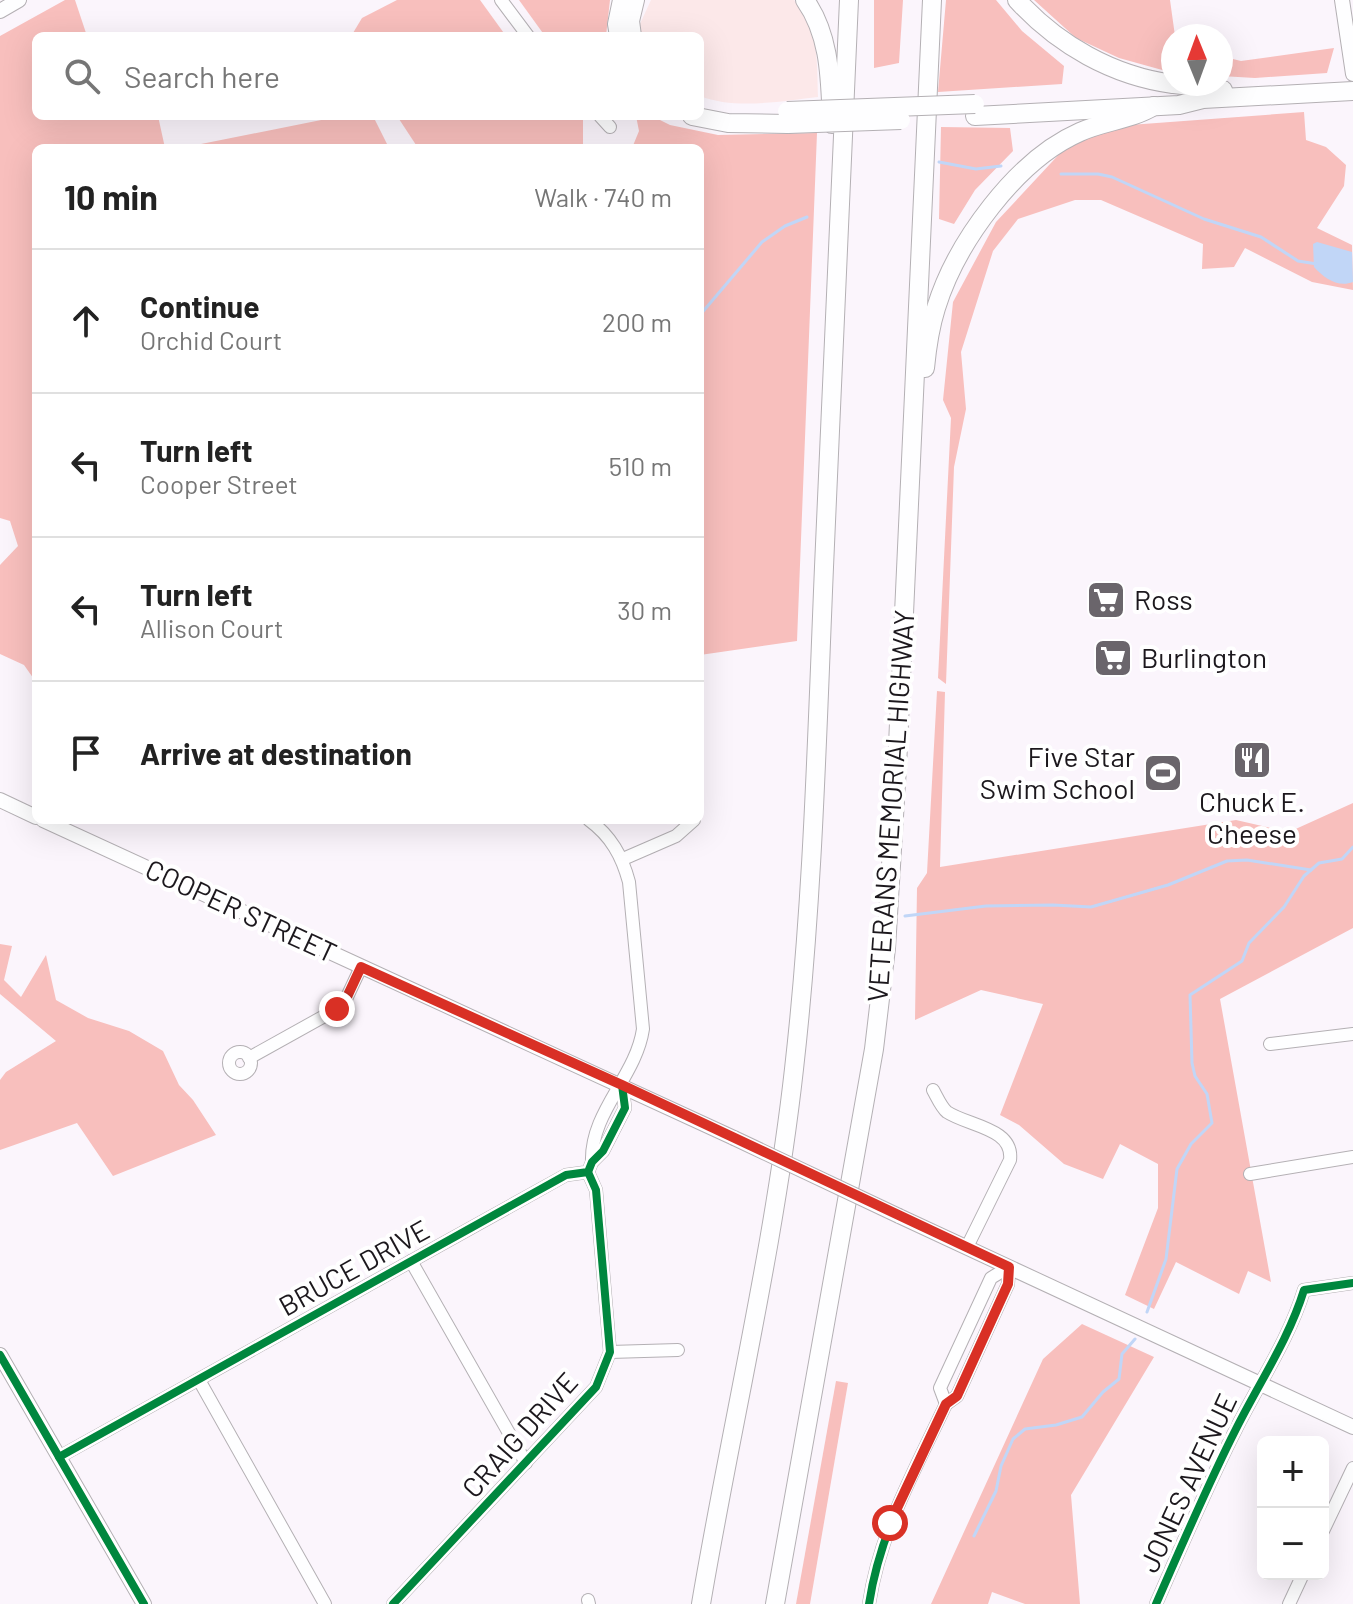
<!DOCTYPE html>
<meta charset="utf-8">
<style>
:root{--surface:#fff;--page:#f6f6f6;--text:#222;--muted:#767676;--line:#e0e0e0}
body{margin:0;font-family:Barlow,sans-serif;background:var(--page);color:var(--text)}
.controls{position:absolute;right:24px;bottom:24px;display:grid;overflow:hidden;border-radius:12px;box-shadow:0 8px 32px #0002}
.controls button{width:72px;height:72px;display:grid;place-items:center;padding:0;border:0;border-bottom:2px solid var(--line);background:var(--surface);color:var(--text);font:40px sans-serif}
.compass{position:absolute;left:1161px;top:24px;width:72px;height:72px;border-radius:50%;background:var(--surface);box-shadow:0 8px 32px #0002;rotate:359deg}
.stop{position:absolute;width:24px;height:24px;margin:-18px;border:6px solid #d93025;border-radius:50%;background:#fff}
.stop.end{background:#d93025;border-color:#fff;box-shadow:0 2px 8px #0008}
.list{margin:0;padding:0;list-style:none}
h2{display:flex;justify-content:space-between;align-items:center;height:104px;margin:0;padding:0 32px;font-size:34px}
h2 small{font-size:26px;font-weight:400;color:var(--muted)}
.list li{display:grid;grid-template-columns:52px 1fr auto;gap:24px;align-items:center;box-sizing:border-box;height:144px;padding:0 32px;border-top:2px solid var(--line)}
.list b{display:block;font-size:30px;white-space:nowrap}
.list p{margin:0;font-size:26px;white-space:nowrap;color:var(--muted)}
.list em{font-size:26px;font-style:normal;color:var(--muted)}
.icon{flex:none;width:44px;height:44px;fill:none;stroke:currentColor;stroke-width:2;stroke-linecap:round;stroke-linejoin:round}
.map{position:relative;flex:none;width:1353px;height:1604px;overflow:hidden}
.search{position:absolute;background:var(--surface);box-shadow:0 8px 32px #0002;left:32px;top:32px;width:672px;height:88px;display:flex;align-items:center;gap:20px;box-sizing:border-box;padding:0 28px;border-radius:12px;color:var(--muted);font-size:30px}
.panel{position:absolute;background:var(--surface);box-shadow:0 8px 32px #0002;left:32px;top:144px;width:672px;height:680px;border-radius:12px}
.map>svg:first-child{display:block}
.green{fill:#fce8e9}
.forest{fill:#f8bfbd}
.water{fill:#c1d6f7}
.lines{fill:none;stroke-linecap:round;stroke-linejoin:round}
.stream{stroke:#c1d6f7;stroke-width:3}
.minor-casing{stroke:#b4b0b4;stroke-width:14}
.major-casing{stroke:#b4b0b4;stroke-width:16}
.highway-casing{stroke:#b4b0b4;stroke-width:20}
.minor{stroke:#fefeff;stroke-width:12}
.major{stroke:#fefeff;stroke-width:14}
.highway{stroke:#fefeff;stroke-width:18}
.major-bridge-casing{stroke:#b4b0b4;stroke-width:16;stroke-linecap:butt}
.highway-bridge-casing{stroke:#b4b0b4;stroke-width:20;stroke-linecap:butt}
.major-bridge{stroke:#fefeff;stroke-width:14}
.highway-bridge{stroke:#fefeff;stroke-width:18}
.cycleway-casing{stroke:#fff;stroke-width:13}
.cycleway{stroke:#00873e;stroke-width:8}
.route{stroke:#d93025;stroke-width:10}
.labels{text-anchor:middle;stroke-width:8;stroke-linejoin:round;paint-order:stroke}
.poi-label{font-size:28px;fill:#1c181d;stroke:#fff;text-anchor:start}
.street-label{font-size:28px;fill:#1c181d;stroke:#fff}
</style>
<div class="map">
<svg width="1353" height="1604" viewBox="0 0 1353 1604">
<rect width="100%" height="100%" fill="#fbf5fc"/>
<path class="green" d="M651,0H794C819,28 817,62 818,97C782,101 735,110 700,96V36H640L639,26Z"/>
<g class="forest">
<path d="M65,0H75L87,36H36V116H158L165,148H36V682L24,665L0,654V565L18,546L10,521L0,518V36Z"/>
<path d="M397,0H480L506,36H355L353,33L362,18Z"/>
<path d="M519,0H610L606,36H545Z"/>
<path d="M874,0H903L899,63L874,68Z"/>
<path d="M946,0H996L1022,31L1064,66L1062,84L938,92Z"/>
<path d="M1034,0H1170L1175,36H1173V73L1119,58L1076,38Z"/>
<path d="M1334,48L1327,73L1255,78L1221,76V56L1241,61Z"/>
<path d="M1304,112L1306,140L1326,147L1346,165L1344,186L1317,228L1352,245L1353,290L1312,282L1245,248L1234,267L1202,269L1203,244L1101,200H1075L1018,219L993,251L961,352L966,409L954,467L946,684L938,678L951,418L943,400L953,302L996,222L1064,149L1116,126Z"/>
<path d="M341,116H373L389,148H181Z"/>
<path d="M397,116H583V148H418Z"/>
<path d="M636,116H652L670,125L718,135L817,133L797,641L700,655V148H632L639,131Z"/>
<path d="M941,127L1010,128L1013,151L975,190L954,224L939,219Z"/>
<path d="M937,691L945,692L940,867L1236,820L1289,832L1353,803V928L1220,999L1271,1282L1248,1271L1239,1294L1176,1262L1154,1309L1125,1295L1158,1208V1164L1120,1144L1103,1179L1064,1164L1019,1125L1000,1115L1043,1004L981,990L915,1020L917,888L927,873Z"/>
<path d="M0,944L12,946L4,980L21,997L46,955L56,1000L88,1018L129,1031L163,1051L179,1085L193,1100L216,1135L113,1176L77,1123L0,1150V1080L6,1072L56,1041L0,994Z"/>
<path d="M1082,1324L1154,1357L1071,1495L1080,1604H1025L992,1592L988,1604H931L1043,1359Z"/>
<path d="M836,1381L848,1383L810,1604H796Z"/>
</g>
<path class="water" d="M1317,242L1352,252L1353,282C1338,288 1324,278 1314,267L1313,244Z"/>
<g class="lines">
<g class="stream">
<path d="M939,162L976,169L1001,166"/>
<path d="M1061,174H1098L1112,177L1204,219L1261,237L1298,261L1317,264"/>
<path d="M700,315L762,242L785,226L807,217"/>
<path d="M905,916L986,906L1053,905L1091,907L1168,885L1227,861L1247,860L1311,870"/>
<path d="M1147,1312L1166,1259L1177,1169L1191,1144L1212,1123L1207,1094L1195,1076L1192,1063L1190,995L1242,961L1249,943L1284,907L1304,876L1319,863L1342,859L1353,847"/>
<path d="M974,1536L996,1491L1001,1466L1013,1439L1025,1429L1056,1425L1082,1417L1103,1392L1119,1379L1122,1354L1135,1339"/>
</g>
<g class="minor-casing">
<g id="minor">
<path d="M501,0L528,36"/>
<path d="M600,116L610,127"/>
<path d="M589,820C611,836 622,856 629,882L643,1029C636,1077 590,1112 592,1162"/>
<path d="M623,859L676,836L694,820"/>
<path d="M1270,1044L1353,1034"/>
<circle cx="240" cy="1063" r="11"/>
<path d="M249,1058L337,1009L347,997L361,967"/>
<path d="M933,1090C937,1097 941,1107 947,1112C968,1126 1014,1128 1010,1160L967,1247"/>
<path d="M1250,1174L1353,1157"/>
<path d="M411,1261L526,1463"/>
<path d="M610,1352L678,1350"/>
<path d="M199,1380L325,1604"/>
<path d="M946,1404L940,1388L991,1278L1009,1267"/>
<path d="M59,1457L566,1175L588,1172L592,1162L603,1151L625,1108L622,1085"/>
<path d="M1323,1531L1353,1468"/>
<path d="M588,1600L589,1604"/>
<path d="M393,1604L596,1387L610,1352L596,1190L588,1172"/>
<path d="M869,1604C880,1531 915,1470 946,1404L957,1396L1008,1284L1009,1267"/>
<path d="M1156,1604C1182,1545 1207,1486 1236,1429C1259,1383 1289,1339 1304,1290L1353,1283"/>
<path d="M1289,1604L1303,1574"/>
</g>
</g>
<g class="major-casing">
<g id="major">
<path d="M1342,0L1353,74"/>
<path d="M0,11L19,0"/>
<path d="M0,800L36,817"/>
<path d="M43,820L734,1138"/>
<path d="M899,1216L1353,1427"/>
<path d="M0,1355L144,1604"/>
</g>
</g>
<g class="highway-casing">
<g id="highway">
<path d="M805,0C831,37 830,81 832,124"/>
<path d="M1017,0C1058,45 1113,76 1173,84"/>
<path d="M619,36L617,24L622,0"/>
<path d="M632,36L630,21L635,0"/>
<path d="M1174,84L1223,90"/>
<path d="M692,116L728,123L788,124"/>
<path d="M975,116L1179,105L1203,99L1353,91"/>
<path d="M925,368C927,347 930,327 936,308C956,243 1016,160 1080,132C1104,121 1131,120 1154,106"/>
<path d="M701,1604C731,1426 774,1249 794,1069C813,902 817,734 824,567C831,378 840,189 849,0"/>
<path d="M775,1604L874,1049L886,948L897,767L932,0"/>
</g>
</g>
<use href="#minor" class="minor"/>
<use href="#major" class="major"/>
<use href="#highway" class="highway"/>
<g class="major-bridge-casing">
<path id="major-bridge" d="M734,1138L899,1216"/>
</g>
<g class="highway-bridge-casing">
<g id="highway-bridge">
<path d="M787,111L975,104"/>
<path d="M788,124L901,120"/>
</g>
</g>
<use href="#major-bridge" class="major-bridge"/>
<use href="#highway-bridge" class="highway-bridge"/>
<g class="cycleway-casing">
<g id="cycleway">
<path d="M0,1355L144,1604"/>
<path d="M59,1457L566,1175L588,1172L592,1162L603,1151L625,1108L622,1085"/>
<path d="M393,1604L596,1387L610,1352L596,1190L588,1172"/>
<path d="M869,1604C880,1531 915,1470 946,1404L957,1396L1008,1284L1009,1267"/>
<path d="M1156,1604C1182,1545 1207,1486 1236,1429C1259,1383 1289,1339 1304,1290L1353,1283"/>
</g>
</g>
<use href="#cycleway" class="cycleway"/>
</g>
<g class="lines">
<path class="route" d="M337,1009L347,997L361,967L622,1085L1009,1267L1008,1284L957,1396L946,1404L890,1523"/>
</g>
<defs>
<g id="supermarket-square" transform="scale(2)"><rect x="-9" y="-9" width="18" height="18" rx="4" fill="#6a656b" stroke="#fff"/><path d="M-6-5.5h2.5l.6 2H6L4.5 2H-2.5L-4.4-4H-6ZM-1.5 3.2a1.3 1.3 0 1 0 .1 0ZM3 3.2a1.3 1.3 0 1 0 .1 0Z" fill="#fff"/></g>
<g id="restaurant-square" transform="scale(2)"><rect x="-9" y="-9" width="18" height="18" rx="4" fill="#6a656b" stroke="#fff"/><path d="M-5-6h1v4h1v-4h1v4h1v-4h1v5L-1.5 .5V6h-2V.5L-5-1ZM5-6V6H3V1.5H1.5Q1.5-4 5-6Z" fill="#fff"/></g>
<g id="stadium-square" transform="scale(2)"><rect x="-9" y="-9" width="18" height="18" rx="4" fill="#6a656b" stroke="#fff"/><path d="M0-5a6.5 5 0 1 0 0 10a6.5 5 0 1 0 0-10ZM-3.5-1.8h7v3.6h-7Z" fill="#fff"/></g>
</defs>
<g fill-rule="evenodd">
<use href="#supermarket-square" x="1106" y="600"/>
<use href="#supermarket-square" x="1113" y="658"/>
<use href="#restaurant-square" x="1252" y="760"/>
<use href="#stadium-square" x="1163" y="773"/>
</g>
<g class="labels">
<g class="poi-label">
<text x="1134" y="610">Ross</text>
<text x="1141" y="668">Burlington</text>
<text x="1135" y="767" text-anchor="end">Five Star<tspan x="1135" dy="32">Swim School</tspan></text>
<text x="1252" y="812" text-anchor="middle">Chuck E.<tspan x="1252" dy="32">Cheese</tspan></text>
</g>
<g class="street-label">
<text transform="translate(891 806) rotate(-86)" y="10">VETERANS MEMORIAL HIGHWAY</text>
<text transform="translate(241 911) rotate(25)" y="10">COOPER STREET</text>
<text transform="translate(354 1268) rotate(-29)" y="10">BRUCE DRIVE</text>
<text transform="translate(520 1435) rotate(-48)" y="10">CRAIG DRIVE</text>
<text transform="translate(1188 1483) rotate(-65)" y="10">JONES AVENUE</text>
</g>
</g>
</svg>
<div class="controls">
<button>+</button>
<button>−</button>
</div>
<svg class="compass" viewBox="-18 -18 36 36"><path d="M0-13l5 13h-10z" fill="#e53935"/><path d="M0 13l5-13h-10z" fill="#767676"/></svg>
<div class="stop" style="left:890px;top:1523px"></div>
<div class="stop end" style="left:337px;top:1009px"></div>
<div class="search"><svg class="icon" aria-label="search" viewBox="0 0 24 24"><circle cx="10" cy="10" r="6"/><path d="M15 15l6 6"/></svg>Search here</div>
<section class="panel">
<h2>10 min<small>Walk · 740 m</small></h2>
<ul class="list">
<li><svg class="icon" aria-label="ahead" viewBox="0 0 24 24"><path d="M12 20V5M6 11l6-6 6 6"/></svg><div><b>Continue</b><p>Orchid Court</p></div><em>200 m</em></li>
<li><svg class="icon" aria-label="left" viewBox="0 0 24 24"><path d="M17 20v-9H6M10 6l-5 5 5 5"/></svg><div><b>Turn left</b><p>Cooper Street</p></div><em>510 m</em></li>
<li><svg class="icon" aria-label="left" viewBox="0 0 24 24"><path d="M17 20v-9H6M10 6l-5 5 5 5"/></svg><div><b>Turn left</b><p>Allison Court</p></div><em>30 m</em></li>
<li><svg class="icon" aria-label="arrive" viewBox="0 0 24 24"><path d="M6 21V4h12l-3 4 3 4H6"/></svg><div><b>Arrive at destination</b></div></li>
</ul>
</section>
</div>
